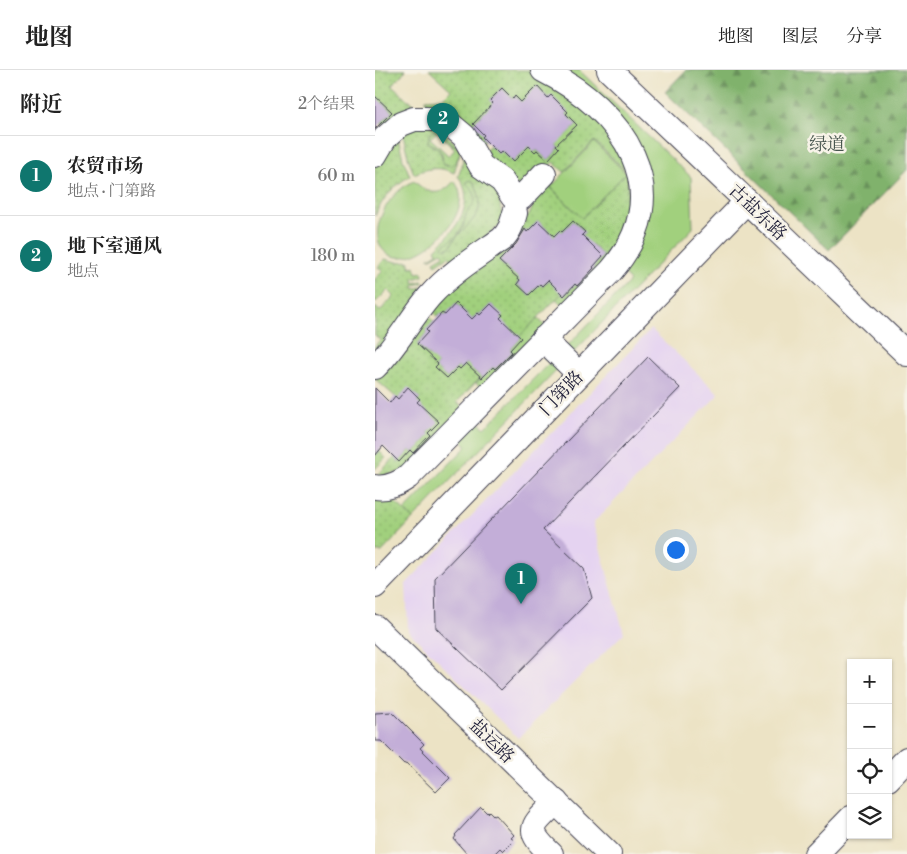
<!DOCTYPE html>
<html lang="zh">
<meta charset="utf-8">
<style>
:root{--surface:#fff;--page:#f6f6f6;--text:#222;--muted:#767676;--line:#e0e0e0;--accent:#0f766e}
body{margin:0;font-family:"Libre Bodoni","Noto Serif SC",serif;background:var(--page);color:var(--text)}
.controls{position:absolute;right:15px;bottom:15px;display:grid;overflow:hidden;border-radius:0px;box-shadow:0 1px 4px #0004}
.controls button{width:45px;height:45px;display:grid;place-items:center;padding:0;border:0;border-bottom:1px solid var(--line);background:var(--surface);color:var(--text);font:25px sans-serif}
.you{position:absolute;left:300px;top:479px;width:18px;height:18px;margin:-12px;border:4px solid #fff;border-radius:50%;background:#1a73e8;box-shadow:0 0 0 8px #1a73e833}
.badge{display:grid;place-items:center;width:32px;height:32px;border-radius:50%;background:var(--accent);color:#fff;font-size:16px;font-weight:700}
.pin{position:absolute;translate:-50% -41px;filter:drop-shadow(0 1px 2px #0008)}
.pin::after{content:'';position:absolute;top:26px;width:18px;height:15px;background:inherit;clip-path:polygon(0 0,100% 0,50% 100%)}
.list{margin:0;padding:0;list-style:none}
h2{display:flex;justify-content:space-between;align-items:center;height:65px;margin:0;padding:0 20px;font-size:21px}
h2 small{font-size:16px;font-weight:400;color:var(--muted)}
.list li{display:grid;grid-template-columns:32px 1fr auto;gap:15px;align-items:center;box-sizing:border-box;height:80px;padding:0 20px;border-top:1px solid var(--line)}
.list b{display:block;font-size:19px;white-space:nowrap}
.list p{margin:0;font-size:16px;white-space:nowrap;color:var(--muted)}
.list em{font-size:16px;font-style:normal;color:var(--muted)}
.icon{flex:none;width:28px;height:28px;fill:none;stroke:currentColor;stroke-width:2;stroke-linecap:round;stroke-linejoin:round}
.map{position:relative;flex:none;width:532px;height:784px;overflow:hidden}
header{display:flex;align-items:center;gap:30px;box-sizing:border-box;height:70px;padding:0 25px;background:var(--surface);border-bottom:1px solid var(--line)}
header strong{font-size:24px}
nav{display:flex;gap:28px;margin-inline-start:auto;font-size:18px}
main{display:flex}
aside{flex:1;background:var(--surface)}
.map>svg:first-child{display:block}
.built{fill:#e5d3f1}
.green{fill:#a1d07d;stroke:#62795c;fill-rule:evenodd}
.forest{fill:url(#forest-firs);stroke:#516a54}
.garden{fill:url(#garden-dots);stroke:#62795c;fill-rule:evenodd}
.building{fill:#c3aed8}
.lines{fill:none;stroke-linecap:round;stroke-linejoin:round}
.minor-casing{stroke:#403f50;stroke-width:26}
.minor{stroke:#fff;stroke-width:24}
.labels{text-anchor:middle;stroke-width:5;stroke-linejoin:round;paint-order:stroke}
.park-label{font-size:18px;fill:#48564f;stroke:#f7f3e8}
.street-label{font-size:18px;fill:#22223b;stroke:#f7f3e8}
</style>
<header>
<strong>地图</strong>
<nav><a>地图</a><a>图层</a><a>分享</a></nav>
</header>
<main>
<aside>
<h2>附近<small>2个结果</small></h2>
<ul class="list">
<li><span class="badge">1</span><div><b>农贸市场</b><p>地点 · 门第路</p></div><em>60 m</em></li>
<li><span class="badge">2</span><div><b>地下室通风</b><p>地点</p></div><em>180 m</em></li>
</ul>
</aside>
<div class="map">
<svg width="532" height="784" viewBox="0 0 532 784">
<defs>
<pattern id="forest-firs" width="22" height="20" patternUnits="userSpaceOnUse" patternTransform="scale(1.25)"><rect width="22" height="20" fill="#80b26c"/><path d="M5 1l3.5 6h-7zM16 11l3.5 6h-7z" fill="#68905a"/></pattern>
<pattern id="garden-dots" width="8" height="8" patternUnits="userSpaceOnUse" patternTransform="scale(1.25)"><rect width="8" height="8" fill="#a1d07d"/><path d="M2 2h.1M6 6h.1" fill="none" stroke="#8ab26d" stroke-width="1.8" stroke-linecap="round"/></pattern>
</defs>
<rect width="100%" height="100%" fill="#f7f3e8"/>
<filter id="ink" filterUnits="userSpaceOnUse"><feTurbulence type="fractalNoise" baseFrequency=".02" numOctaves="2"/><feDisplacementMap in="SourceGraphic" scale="10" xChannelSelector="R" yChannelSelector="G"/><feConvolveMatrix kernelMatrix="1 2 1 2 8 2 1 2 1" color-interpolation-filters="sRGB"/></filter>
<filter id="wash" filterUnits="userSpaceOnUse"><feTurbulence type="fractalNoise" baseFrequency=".0096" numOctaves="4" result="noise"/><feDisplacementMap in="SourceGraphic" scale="20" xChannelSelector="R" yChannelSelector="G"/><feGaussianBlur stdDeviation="1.12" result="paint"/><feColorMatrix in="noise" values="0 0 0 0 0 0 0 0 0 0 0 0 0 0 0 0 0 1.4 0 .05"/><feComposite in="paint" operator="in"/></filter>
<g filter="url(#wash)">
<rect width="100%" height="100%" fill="#ece3c5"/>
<path class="built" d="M276,259L344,324L218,453L249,563L143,668L33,561L31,514Z"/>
<g class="green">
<path d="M181,0H204L316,107L318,158L197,284L192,276L255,211L244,199L274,133Z"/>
<path d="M60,60L69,65L75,73L82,76L85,82L83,89L76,96L68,93L67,84L63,78L53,72L54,64ZM62,62L80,79L74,86L55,68Z"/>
<path d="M219,72L251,103L207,148L176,117Z"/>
<path d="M253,103L258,157L191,239L181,229L187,223L190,225L200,214L203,216L219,199L218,197L249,163Z"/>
<path d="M95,110L99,112C117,149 88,152 75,177L70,179L68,176L69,175L86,161L91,144L98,134L101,128L98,121L91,113Z"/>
<path d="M39,111C53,124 65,128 79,111C108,145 28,213 6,177C1,168 2,156 6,147C11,133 24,117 39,111Z"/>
<path d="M163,248L172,258L109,321L101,313L118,297L121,299L137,282L135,280L146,268L144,267Z"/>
<path d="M165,284H169L184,298L38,449L29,441L92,376L81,365L98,348L110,358L174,293Z"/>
</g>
<path class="forest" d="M311,0H532V100L454,180L290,22Z"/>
<g class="garden">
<path d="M0,0H31L17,15L33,30H35L40,39L8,55L6,53L17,42L6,32H0Z"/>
<path d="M54,0H157L233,56L253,103L249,163L228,186L217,174L211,180L205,167L210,162L198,151L187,162L175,170L171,166L175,162L163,151L152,162L149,160L143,167L145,152C154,147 159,140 157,130L170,106L179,114L175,117L207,148L252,102L219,71L189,102L178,92L150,121L104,87L115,75L124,83L127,81L138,92L150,80L144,74L148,70L159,82L162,80L173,90L184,78L180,74L185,61L190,66L202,55L191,44L193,42L176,25L173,28L162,17L150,36L141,27L138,29L126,18L115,30L121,35L115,47L109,42L98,53L109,65L107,67L110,70L102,77L58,39V36L53,35V33L51,32V29L68,28L76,20Z"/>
<path d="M57,52L86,78L79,103C65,96 53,98 39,104C33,89 30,77 28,61ZM60,60L69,65L75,73L82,76L85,82C83,91 77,100 68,93L65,81L53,72L54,64Z"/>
<path d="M23,67L28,89L35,106C19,115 7,129 0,146V91Z"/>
<path d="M91,76L126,128C124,137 125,143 133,149L73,197L71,194L76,189L74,186L61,195L59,191L69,185L67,182L54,189V188L62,183L60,179C80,161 103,132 83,106L88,92ZM95,110L99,112C117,149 88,152 75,177L70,179L68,176L69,175L82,166L88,157L91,144L98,135L101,128L98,121L91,113Z"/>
<path d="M133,177L135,179L124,191L136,202L141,196L148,208L142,214L154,225L165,214L168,216L179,204L187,223L144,267L123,250L127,245L116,234L105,245L103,243L93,253V245L81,233L70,245L67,243L63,247L55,239L54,233Z"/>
<path d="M10,189L22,192L34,191L35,197L40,196L42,203L47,202L48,206L38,209L39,213L47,211L48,213L39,215L40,219L46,217L47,219L0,294V276L5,270L0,265V237L5,241L19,226L13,220L0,233V209L8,201L3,197Z"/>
<path d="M51,244L59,252L51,260L53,262L42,274L53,285L66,291L60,297L72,308L83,297L85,299L97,287L95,297L106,307L82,332L91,340L33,400L0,408L20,387L24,392L35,380L38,383L55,365L53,363L63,352L52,341L46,346L39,335L45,329L33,318L23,329L0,309V302Z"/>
<path d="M0,380L4,381L11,388L0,399Z"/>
<path d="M0,423H10L38,449L7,482H0Z"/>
</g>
<g id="blocks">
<g class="building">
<path d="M162,16L173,28L176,25L193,42L191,44L202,55L181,75L184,78L173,90L162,80L160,82L154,76L138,92L127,81L124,84L107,67L109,65L98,54L118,33L115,30L127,18L138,29L140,26L146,32Z"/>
<path d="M0,26L17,42L0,59Z"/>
<path d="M163,151L179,166L185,160L187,162L198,151L210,162L207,165L228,186L218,197L219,198L202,216L200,214L189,226L173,210L167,216L165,214L154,225L142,214L145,210L124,191L141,174L150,159L152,162Z"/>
<path d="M81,233L97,249L103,243L105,245L116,234L128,245L125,248L146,268L135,280L137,282L120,299L118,297L107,308L91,293L85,299L83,297L72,308L60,297L63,294L42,274L53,262L51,260L67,243L70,245Z"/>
<path d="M273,287L305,318L168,460L209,499L217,528L126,620L61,558L60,508Z"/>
<path d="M33,317L45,329L42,332L64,352L53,363L55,365L38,383L35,380L24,392L8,376L0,386V318L15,333L20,326L23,329Z"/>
<path d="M17,642L49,674L45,678L75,708L61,722L31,693L29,694L6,671H0V643Z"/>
<path d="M106,737L112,743L114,741L119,746L121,745L139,765L136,768L139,770L128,781L125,778L119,784H92L79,769L81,766L80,765Z"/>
</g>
</g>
</g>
<g filter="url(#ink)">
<use href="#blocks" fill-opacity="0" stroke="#403f50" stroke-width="1"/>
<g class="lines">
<g class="minor-casing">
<g id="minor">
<path d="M234,0L532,284"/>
<path d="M0,85L10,68L26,54L39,49H61L77,56L89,66L106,96L127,111L138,127"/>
<path d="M146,128L169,104"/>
<path d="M168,269L204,304"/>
<path d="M0,297C21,277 35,249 54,227C75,203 101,187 127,169C135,161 137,154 140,143"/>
<path d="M0,417C13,419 23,414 33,407L236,201C305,121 248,40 168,0"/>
<path d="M0,516L372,131"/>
<path d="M0,557L234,784"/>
<path d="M513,709L532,689"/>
<path d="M176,784C148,758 158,756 181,732"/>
<path d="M441,784L476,748"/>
</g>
</g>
<use href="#minor" class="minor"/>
</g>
</g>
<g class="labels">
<g class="park-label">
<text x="452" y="80">绿道</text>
</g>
<g class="street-label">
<text transform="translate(383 142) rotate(44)" y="6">古盐东路</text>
<text transform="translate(186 323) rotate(-46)" y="6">门第路</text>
<text transform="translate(117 671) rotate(44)" y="6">盐运路</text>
</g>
</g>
</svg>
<div class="controls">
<button>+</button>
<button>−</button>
<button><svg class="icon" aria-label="locate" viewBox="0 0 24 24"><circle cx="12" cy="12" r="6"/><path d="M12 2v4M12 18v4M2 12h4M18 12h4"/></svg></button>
<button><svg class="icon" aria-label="layers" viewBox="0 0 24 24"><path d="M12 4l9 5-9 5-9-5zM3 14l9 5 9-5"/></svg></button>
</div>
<div class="you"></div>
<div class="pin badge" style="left:146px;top:534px">1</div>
<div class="pin badge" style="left:68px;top:74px">2</div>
</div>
</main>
